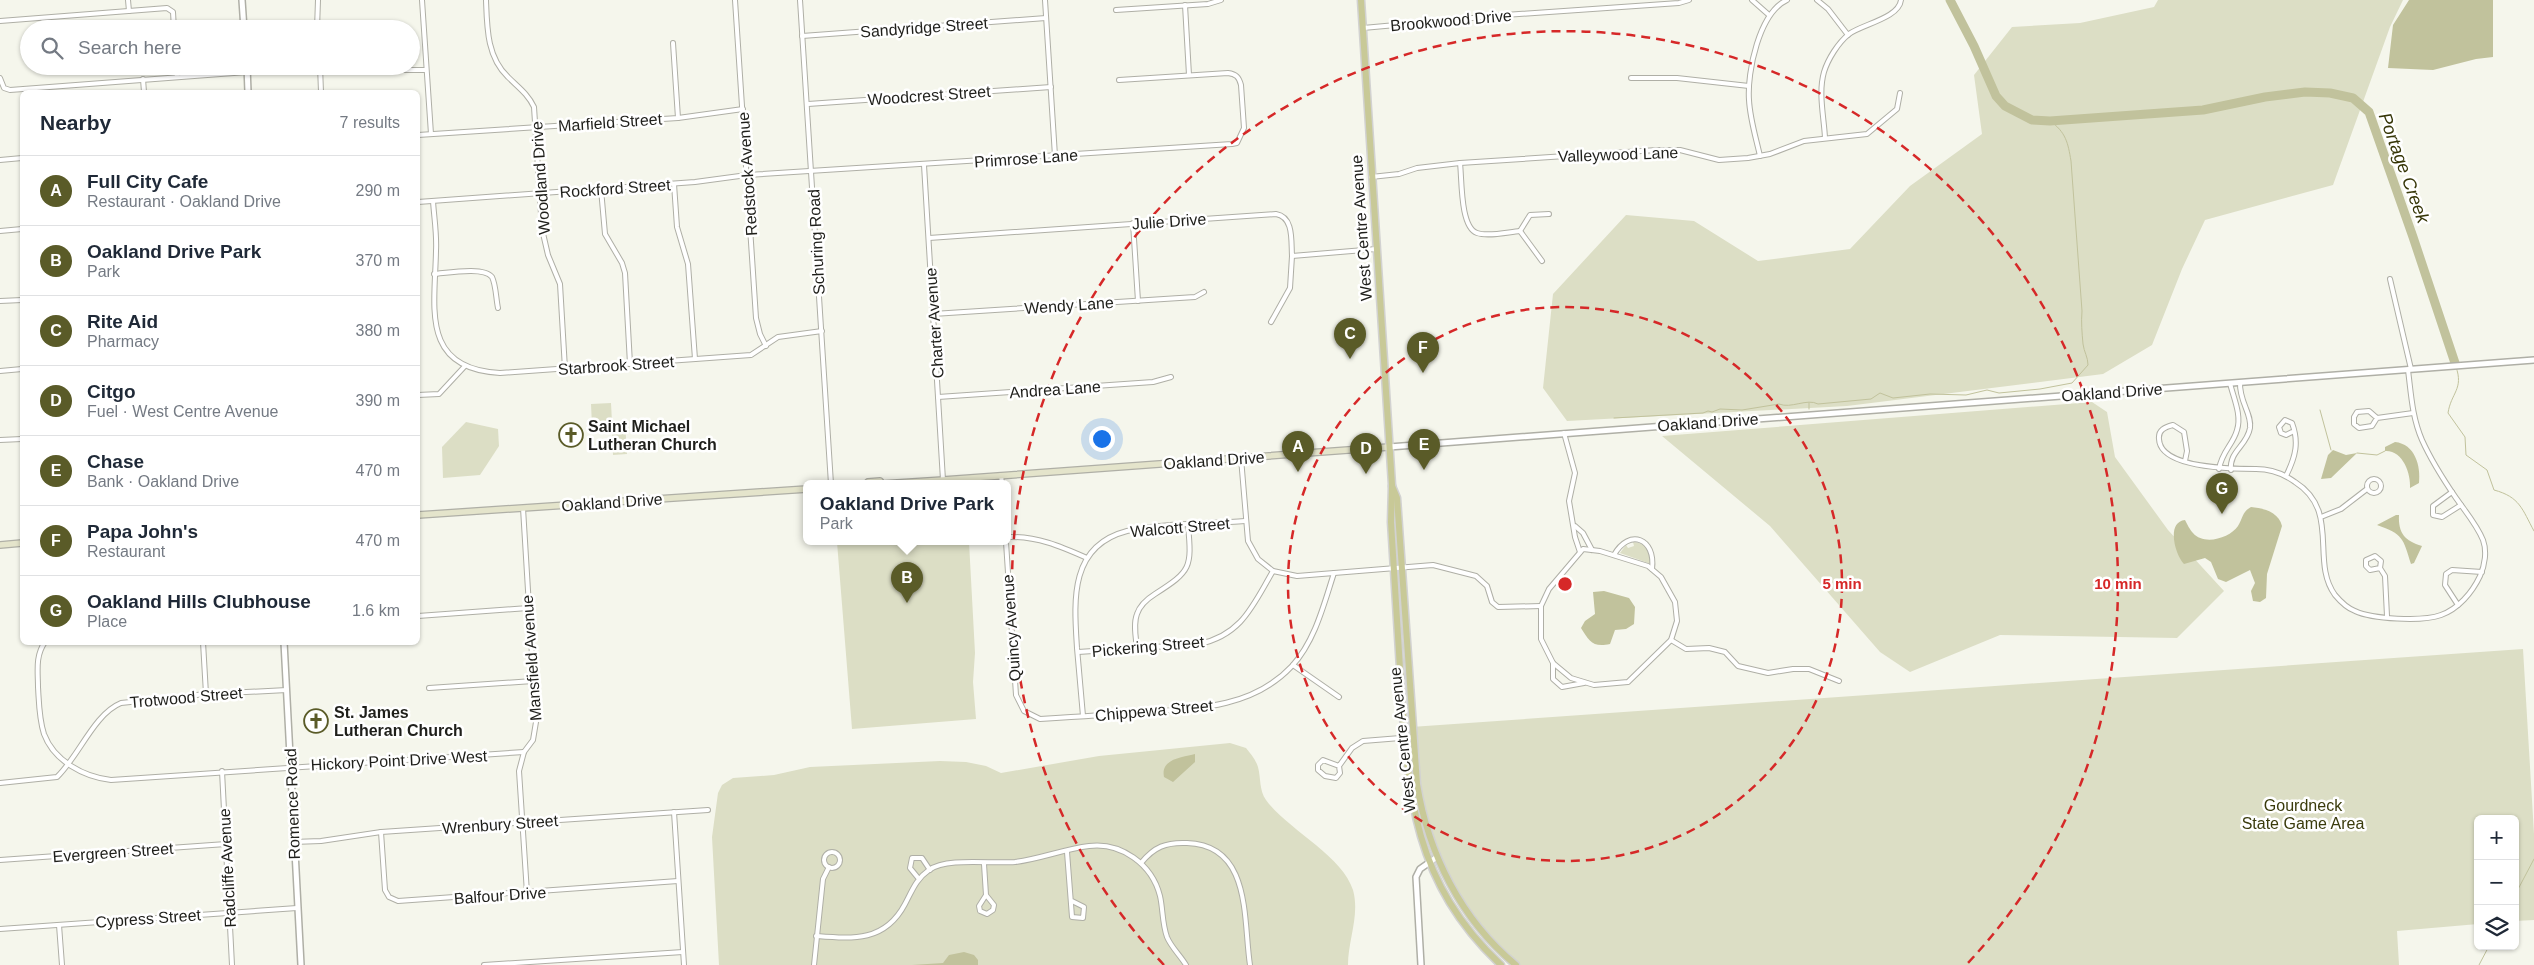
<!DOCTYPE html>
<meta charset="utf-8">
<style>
:root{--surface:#fff;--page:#f2f2f3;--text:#1f2937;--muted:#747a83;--line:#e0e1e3;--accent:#5a5b28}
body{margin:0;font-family:Arial,sans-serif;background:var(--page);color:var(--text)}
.controls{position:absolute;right:15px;bottom:15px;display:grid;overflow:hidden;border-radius:8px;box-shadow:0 1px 4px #0004}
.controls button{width:45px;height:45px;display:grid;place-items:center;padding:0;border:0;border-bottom:1px solid var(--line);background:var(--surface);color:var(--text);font:25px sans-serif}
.you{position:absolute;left:1101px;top:438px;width:18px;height:18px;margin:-12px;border:4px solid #fff;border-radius:50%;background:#1a73e8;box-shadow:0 0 0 8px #1a73e833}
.badge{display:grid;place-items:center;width:32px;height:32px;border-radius:50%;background:var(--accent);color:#fff;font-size:16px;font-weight:700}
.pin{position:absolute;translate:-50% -41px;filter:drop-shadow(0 1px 2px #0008)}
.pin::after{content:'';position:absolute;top:26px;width:18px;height:15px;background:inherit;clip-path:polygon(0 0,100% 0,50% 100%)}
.popup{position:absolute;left:803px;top:480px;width:208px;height:65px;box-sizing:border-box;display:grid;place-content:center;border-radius:8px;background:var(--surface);filter:drop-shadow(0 1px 4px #0005);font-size:16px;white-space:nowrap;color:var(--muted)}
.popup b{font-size:19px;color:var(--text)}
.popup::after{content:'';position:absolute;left:50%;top:100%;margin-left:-10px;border:10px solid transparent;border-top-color:var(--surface)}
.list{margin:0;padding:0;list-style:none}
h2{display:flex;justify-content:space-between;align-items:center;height:65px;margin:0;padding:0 20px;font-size:21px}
h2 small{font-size:16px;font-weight:400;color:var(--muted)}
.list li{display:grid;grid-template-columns:32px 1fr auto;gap:15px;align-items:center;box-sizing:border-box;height:70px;padding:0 20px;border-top:1px solid var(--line)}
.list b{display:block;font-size:19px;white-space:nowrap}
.list p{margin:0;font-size:16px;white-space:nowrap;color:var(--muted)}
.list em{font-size:16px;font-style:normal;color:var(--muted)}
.icon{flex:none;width:28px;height:28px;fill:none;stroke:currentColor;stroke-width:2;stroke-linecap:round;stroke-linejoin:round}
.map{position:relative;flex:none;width:2534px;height:965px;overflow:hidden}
.search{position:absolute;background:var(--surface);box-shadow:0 1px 4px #0004;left:20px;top:20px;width:400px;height:55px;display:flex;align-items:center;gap:12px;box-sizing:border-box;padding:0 18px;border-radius:28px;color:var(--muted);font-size:19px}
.panel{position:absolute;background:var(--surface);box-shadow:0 1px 4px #0004;left:20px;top:90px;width:400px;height:555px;border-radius:8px}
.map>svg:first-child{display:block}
.green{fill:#dcdec5}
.water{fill:#c1c29c}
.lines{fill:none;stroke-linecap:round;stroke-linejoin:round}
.stream{stroke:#c1c29c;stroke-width:1}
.river{stroke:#c1c29c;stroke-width:9}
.minor-casing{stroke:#afafa6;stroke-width:6}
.tertiary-casing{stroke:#afafa6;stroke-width:8}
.secondary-casing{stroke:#afafa6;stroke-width:8}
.primary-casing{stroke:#d2d2d1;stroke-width:9}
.minor{stroke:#fff;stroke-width:4}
.tertiary{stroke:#fff;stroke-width:5}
.secondary{stroke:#e4e4cb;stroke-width:5.5}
.primary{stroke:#c8c997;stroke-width:6}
.ring{fill:none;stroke:#d62828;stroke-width:2.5;stroke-dasharray:9 6}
.labels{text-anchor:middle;stroke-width:5;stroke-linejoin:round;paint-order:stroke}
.street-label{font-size:16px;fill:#1f1f1b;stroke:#fff}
.poi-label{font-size:16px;font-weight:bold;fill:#1f1f1b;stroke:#fff;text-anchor:start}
.park-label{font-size:16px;fill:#3a3b0c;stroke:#fff}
.water-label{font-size:18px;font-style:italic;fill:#363607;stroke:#fff}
.centre{fill:#d62828;stroke:#fff;stroke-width:2.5}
.ring-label{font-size:15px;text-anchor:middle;font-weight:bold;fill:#d62828;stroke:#fff;stroke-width:5;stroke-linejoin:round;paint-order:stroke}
</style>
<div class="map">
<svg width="2534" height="965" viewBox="0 0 2534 965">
<rect width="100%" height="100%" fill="#f5f6ec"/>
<g class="green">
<path d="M2158,0H2403L2390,27L2333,185L2205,220L2182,269L2152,345L2103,374L1847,406L1567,421L1543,388L1553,294L1626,215L1694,221L1758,261L1850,249L1910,186L1982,134L1974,75L2012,27L2080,23L2154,7Z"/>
<path d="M2092,402L2107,412L2115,457L2168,530L2224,591L2177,638L2000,635L1910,672L1880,652L1770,526L1662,436Z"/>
<path d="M611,403L612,422L625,421L627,454L613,455L612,425L592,426L591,404Z"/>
<path d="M466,422L498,429L499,446L480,475L443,478L442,447Z"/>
<path d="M837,542H969L975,653L973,682L976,719L852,729Z"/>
<path d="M1633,542C1647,543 1651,552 1651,564L1620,553L1626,545L1628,548L1634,546Z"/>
<path d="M2523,649L2534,834V920L2515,921V819H2478V924L2397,931L2399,965H1515L1464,911L1422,818L1412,768L1411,727Z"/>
<path d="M1230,743L1246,748C1250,753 1256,760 1258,767C1261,778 1259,790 1266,800C1288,830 1342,855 1353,890C1360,915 1348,940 1348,965H719L712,837L718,793L722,785L733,778L774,775L810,767L940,761L966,762L986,766L1001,773L1099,756Z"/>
</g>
<g class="water">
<path d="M2409,0H2493V57L2476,59L2433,70L2388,68L2393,25Z"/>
<path d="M2395,442C2415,444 2421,466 2419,483L2410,488C2411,474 2403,450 2385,451V447Z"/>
<path d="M2333,450L2346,455L2357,453L2331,478L2321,479L2328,455Z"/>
<path d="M2251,507C2263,508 2279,512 2282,526L2267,574L2266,598L2260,602L2253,601L2251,591L2255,583L2250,570L2226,582L2218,579L2211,562L2205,558L2184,564C2175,555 2166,522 2185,520C2187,524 2190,530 2193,533C2204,546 2230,538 2238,526C2243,518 2242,512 2251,507Z"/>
<path d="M2396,515H2399C2398,533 2405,541 2422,546L2414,563L2411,564C2403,538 2403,534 2377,525Z"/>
<path d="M1604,591L1629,598L1635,607L1634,624L1626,629L1615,630L1610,644C1593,648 1589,641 1581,628L1585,621L1595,614L1593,592Z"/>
<path d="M1195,754V762L1173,782L1164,777C1160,758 1185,757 1195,754Z"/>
<path d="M964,952L974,955L978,960V965H912L943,963L949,955Z"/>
</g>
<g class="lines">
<g class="stream">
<path d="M2456,367C2464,389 2451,393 2448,413L2465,437L2466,455L2487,470L2494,490C2520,497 2522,509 2534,531"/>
<path d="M1809,403V409"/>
<path d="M2320,410L2331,450"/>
<path d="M1614,418L1703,413L1708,411L1712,412L1720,409L1742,410L1779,404C1791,409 1807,398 1818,404L1871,399L1880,393L1893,398L1930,394L1966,395L1987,390L1999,393L2040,389L2072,383L2088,365C2088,357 2084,352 2083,344C2082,333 2081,322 2082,311L2071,161C2068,143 2066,132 2050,121"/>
<path d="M2357,453L2377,455L2385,451"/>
<path d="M2515,895L2534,859"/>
<path d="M2479,965L2489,946"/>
</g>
<path class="river" d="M1950,0L1974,46L1996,96L2005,106L2032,120L2050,121L2203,110L2265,97L2305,92L2330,93L2353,98L2369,112L2413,237L2455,363"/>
<g class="minor-casing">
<g id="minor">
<path d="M128,0L129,11"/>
<path d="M422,0L431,134"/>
<path d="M486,0C487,28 487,57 508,77C518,87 528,94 534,107L542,229L548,255L560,284L565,369"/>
<path d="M735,0L756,318L760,334L766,346"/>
<path d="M800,0L831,484"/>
<path d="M1045,0L1055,156"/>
<path d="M1752,0L1769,15"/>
<path d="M1817,0L1828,9L1848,35"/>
<path d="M1185,5L1189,75"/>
<path d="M1116,10L1208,4L1221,0"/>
<path d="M0,21L167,8L173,12L174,29"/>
<path d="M1363,28L1505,15L1679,3L1689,0"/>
<path d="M317,29L318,0"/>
<path d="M802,36L1046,18"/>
<path d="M673,43L678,118"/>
<path d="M176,66L177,77"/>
<path d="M320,66L321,92"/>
<path d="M387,66L396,70H426"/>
<path d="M0,78L4,88L10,90L247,72"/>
<path d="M1631,78H1677L1749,86"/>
<path d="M143,79L144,92"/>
<path d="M808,104L1051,87"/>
<path d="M418,135L678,118L743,109"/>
<path d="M1825,138C1824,117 1818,93 1824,72C1828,59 1838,43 1849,34C1863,24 1899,18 1901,0"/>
<path d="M1760,156C1756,138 1750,119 1749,100C1747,72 1759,13 1787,0"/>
<path d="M0,160L22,158"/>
<path d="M1460,163C1462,179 1460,227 1477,233C1488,237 1508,232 1520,231"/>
<path d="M924,165L943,480"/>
<path d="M1371,177L1399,174L1417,168L1460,163L1657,150H1680L1719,160L1748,158L1770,154L1804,141L1867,134L1897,109L1900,93"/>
<path d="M674,184L677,227L688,264L695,359"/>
<path d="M601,189L605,234L622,263L625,273L630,364"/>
<path d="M433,201C434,217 437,234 436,251C435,307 420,369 500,373L751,355L778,337L822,331"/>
<path d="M418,202L695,182L747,175L1232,144L1237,143L1244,128L1241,85C1239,77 1236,74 1228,73L1119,80"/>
<path d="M1133,223L1138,301"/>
<path d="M0,231L22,229"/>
<path d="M1520,231L1530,215L1549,214"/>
<path d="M1520,231L1542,261"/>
<path d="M929,238L1276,214C1294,217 1291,241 1292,256L1376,249"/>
<path d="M434,274C447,273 484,266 492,277C496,285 496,299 498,308"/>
<path d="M2390,279L2411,369"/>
<path d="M0,301L22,300"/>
<path d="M933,314L1195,297L1204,292"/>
<path d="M1271,322L1290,288L1292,256"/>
<path d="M0,371L22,369"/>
<path d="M418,395L439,394L465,366"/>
<path d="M938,397L1153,382L1171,377"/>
<path d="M2377,418L2372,426L2359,428L2354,424V417L2357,412L2369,411L2377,418L2413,413"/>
<path d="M1564,433L1575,473L1569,501L1575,537L1580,552"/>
<path d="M0,440L22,439"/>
<path d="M1241,458L1248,541L1258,559L1273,571L1297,576L1433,565L1476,576L1487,586L1492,602L1498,607L1541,606"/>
<path d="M2185,461L2187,451L2184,432L2173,425C2165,427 2158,430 2159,439C2160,469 2236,469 2256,469C2270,469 2284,474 2295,482C2341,511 2310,561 2335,595C2340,601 2347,608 2355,611C2372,619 2422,622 2441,615C2458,609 2472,593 2480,576C2485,565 2487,551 2483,540C2477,525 2465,511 2456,498C2443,479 2431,460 2422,440C2412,417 2411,393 2408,370"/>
<path d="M2219,469C2222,451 2233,445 2237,430C2242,415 2233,397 2230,383"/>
<path d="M2231,470C2229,451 2247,446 2250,428C2252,413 2239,402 2240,382"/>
<path d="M1001,475L1002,484"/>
<path d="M2286,476C2296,456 2299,442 2292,423L2285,420L2279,427L2281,433L2286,435L2292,432"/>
<circle cx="2374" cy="486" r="7"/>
<path d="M2452,492L2433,506V515L2442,517L2461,505"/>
<path d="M523,508L536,722L533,740L524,752L519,771L527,893"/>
<path d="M2321,517L2341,509L2367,489"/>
<path d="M1575,526L1583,533L1592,550"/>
<path d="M1007,537C1037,536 1060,546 1087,558"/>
<path d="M1006,542L1016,695L1024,711L1040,719C1073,717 1106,715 1139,712C1194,709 1252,709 1292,666C1315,641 1324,604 1334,573"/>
<path d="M1583,549L1600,551L1648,566L1661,577L1675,602L1677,621L1671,640L1628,682L1594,685L1571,678L1553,663L1541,639V606L1549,589Z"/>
<path d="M1614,555C1629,528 1656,538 1652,569"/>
<path d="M2380,568L2370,570L2366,566V560L2375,556L2381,561L2380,568L2385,576L2387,616"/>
<path d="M2458,605L2445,585L2446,574L2452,570L2482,572"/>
<path d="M418,616L528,608"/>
<path d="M1671,640L1686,649L1709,648L1725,652L1738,666L1768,673L1793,669H1809L1839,681"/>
<path d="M45,642C35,656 38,672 38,687C39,703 39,719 44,734C54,761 84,777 111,780L524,752"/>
<path d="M203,642L206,694"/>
<path d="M1137,649C1136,638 1133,624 1137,614C1140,605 1147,599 1155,594C1191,571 1192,568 1188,525"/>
<path d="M1078,652L1199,644C1242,635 1253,605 1273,571"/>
<path d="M1553,663V679L1562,687L1584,683"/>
<path d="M1293,665L1339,697"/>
<path d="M429,688L533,681"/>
<path d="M1083,716C1081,693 1079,670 1077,648C1074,601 1069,546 1127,531C1160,523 1210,524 1245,521"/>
<path d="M1339,766L1340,773L1336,778L1325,776L1318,770V765L1323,760L1339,766L1352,748L1363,741L1413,737"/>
<path d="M222,771L232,965"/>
<path d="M0,783L57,777C79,756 94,714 121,703L206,694L287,690"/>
<path d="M674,812L684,965"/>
<path d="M381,832L385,890L389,897L398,901L678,881"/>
<path d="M293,842L321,841L381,832L708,810"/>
<path d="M1067,852L1072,917L1083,918L1084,907L1072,901"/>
<circle cx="832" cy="860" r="8"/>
<path d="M0,860L226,844"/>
<path d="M1141,863C1154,847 1166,842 1187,843C1252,845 1243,920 1250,965"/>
<path d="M984,864L986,895L979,906L980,911L987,914L993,910L994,905L986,895"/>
<path d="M919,879L910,868L912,858H922L930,870"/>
<path d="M59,925L62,965"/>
<path d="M0,929L297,908"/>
<path d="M816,936C853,939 885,942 905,904C912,891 916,879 929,870C947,857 991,864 1015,862C1040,859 1064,849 1089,846C1121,842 1152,864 1160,896C1163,909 1162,923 1167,937C1171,947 1180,955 1186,965"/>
<path d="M484,965L683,952"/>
<path d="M814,965L823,879L829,867"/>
</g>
</g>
<g class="tertiary-casing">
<g id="tertiary">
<path d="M242,0L244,29"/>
<path d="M247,66L248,92"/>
<path d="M1389,447L2534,360"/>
<path d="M284,642L301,965"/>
<path d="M1421,965L1416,877L1420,869L1437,857"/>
</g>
</g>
<g class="secondary-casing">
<g id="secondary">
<path d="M866,484L868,482L880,481L882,484L943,480L1389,447"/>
<path d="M418,515L807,489"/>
<path d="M0,545L22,543"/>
</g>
</g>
<g class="primary-casing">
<g id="primary">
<path d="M1361,0L1392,485L1391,522C1394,577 1398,631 1401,685C1408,797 1414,883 1501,965"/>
<path d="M1392,486L1397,498L1417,784C1428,853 1461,920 1516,965"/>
</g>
</g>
<use href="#minor" class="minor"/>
<use href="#tertiary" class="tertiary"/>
<use href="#secondary" class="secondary"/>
<use href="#primary" class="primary"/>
</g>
<g class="ring">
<circle cx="1565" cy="584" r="277"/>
<path d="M1164 965A553 553 0 1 1 1966 965"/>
</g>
<defs>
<g id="church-ring" transform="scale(1.25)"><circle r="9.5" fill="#fff" stroke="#5a5b28" stroke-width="1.5"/><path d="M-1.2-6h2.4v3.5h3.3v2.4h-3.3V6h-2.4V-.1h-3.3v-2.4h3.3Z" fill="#5a5b28"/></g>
</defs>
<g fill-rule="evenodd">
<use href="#church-ring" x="571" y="435"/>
<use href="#church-ring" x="316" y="721"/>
</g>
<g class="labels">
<g class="street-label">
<text transform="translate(1451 20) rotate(-5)" y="6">Brookwood Drive</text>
<text transform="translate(924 27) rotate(-4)" y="6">Sandyridge Street</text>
<text transform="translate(929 95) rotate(-4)" y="6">Woodcrest Street</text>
<text transform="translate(610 122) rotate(-4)" y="6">Marfield Street</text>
<text transform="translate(1618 154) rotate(-2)" y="6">Valleywood Lane</text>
<text transform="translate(1026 158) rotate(-4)" y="6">Primrose Lane</text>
<text transform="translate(747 174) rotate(-94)" y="6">Redstock Avenue</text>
<text transform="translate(540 178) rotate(-94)" y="6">Woodland Drive</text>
<text transform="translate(615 188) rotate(-4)" y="6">Rockford Street</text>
<text transform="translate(1169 221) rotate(-4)" y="6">Julie Drive</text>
<text transform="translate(1361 228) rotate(-94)" y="6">West Centre Avenue</text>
<text transform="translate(816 242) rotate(-93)" y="6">Schuring Road</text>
<text transform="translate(1069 305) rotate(-4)" y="6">Wendy Lane</text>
<text transform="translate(934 323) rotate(-94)" y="6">Charter Avenue</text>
<text transform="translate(616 365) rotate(-4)" y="6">Starbrook Street</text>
<text transform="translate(1055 389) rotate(-4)" y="6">Andrea Lane</text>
<text transform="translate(2112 392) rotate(-4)" y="6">Oakland Drive</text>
<text transform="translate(1708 422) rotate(-4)" y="6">Oakland Drive</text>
<text transform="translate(1214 460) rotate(-4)" y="6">Oakland Drive</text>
<text transform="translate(612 502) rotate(-4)" y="6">Oakland Drive</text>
<text transform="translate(1180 527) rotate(-5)" y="6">Walcott Street</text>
<text transform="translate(1011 628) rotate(-94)" y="6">Quincy Avenue</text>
<text transform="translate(1148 646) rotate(-5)" y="6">Pickering Street</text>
<text transform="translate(531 658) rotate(-94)" y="6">Mansfield Avenue</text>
<text transform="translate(186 697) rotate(-5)" y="6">Trotwood Street</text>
<text transform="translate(1154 710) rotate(-5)" y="6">Chippewa Street</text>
<text transform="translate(1402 740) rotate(-96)" y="6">West Centre Avenue</text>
<text transform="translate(399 760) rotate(-3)" y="6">Hickory Point Drive West</text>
<text transform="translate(292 804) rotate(-92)" y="6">Romence Road</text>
<text transform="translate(500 824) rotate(-4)" y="6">Wrenbury Street</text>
<text transform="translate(113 852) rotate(-4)" y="6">Evergreen Street</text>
<text transform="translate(227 868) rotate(-93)" y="6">Radcliffe Avenue</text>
<text transform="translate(500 895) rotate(-4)" y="6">Balfour Drive</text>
<text transform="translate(148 918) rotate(-4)" y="6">Cypress Street</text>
</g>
<g class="poi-label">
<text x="588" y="432">Saint Michael<tspan x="588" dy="18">Lutheran Church</tspan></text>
<text x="334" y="718">St. James<tspan x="334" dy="18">Lutheran Church</tspan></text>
</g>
<g class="park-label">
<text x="2303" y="811">Gourdneck<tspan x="2303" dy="18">State Game Area</tspan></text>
</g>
<g class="water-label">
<text transform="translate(2404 168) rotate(70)" y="6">Portage Creek</text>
</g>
</g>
<circle cx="1565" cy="584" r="8" class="centre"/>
<g class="ring-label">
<text x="1842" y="589">5 min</text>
<text x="2118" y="589">10 min</text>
</g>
</svg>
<div class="controls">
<button>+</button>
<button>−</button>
<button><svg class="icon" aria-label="layers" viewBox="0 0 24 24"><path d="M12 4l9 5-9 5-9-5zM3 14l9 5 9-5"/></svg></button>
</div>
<div class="you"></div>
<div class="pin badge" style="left:1298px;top:472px">A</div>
<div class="pin badge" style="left:907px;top:603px">B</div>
<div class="popup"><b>Oakland Drive Park</b>Park</div>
<div class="pin badge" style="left:1350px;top:359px">C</div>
<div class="pin badge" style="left:1366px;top:474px">D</div>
<div class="pin badge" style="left:1424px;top:470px">E</div>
<div class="pin badge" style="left:1423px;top:373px">F</div>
<div class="pin badge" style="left:2222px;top:514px">G</div>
<div class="search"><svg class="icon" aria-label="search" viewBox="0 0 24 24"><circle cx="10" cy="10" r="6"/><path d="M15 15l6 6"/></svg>Search here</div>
<section class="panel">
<h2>Nearby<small>7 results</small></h2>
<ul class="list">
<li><span class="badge">A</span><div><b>Full City Cafe</b><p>Restaurant · Oakland Drive</p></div><em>290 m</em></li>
<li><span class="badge">B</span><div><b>Oakland Drive Park</b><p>Park</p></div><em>370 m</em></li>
<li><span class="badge">C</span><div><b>Rite Aid</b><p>Pharmacy</p></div><em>380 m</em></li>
<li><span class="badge">D</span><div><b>Citgo</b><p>Fuel · West Centre Avenue</p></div><em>390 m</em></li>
<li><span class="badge">E</span><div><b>Chase</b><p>Bank · Oakland Drive</p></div><em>470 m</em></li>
<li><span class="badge">F</span><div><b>Papa John's</b><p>Restaurant</p></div><em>470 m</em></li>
<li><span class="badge">G</span><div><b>Oakland Hills Clubhouse</b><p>Place</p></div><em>1.6 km</em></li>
</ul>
</section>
</div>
